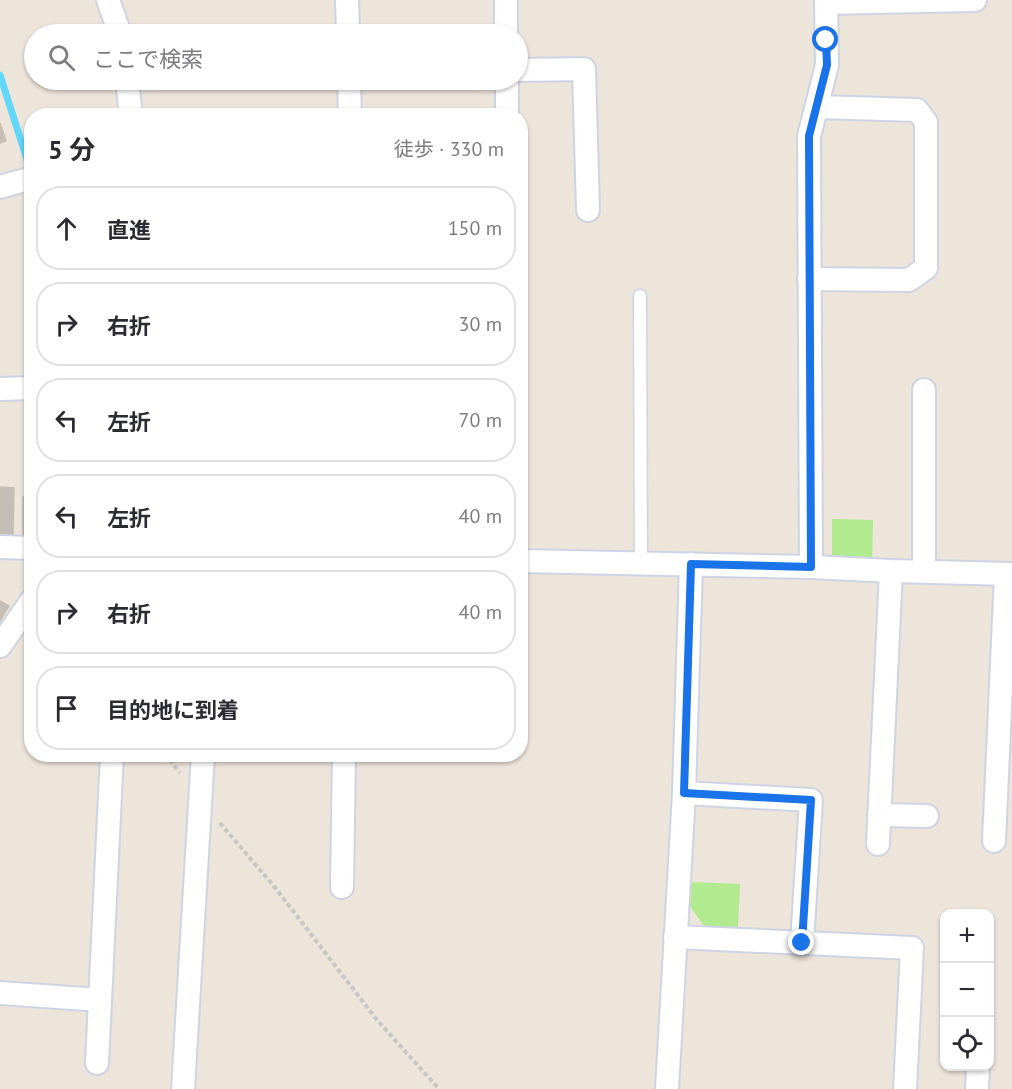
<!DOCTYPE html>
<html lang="ja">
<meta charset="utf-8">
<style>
:root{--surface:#fff;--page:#f2f2f3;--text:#2b2b33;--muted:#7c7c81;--line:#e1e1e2}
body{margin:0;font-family:"PT Sans","Noto Sans JP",sans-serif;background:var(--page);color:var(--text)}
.controls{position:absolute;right:18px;bottom:18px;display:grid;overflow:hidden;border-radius:12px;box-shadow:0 2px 4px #0004}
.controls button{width:54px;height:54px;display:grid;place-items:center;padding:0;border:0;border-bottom:2px solid var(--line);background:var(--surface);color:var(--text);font:30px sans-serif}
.stop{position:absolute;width:18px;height:18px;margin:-14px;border:4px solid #1a73e8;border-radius:50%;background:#fff}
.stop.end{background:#1a73e8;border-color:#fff;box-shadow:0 2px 6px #0008}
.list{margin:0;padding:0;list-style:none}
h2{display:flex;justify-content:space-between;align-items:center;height:78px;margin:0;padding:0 24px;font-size:26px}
h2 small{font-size:20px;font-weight:400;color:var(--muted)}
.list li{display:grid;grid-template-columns:39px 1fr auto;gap:18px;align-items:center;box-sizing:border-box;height:84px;margin:0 12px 12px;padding:0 12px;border:2px solid var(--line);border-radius:24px}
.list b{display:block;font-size:22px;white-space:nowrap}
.list em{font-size:20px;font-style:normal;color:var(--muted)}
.icon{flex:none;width:33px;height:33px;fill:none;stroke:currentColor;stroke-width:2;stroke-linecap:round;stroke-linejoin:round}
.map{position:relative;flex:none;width:1012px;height:1089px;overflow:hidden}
.search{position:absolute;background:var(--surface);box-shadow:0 2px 4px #0004;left:24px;top:24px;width:504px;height:66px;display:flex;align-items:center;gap:15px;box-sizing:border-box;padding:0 21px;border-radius:33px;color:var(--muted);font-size:22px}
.panel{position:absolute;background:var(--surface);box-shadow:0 2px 4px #0004;left:24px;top:108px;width:504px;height:654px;border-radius:24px}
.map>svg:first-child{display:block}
.green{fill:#b2ea90}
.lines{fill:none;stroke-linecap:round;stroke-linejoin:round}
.stream{stroke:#61d7fa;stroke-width:7}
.building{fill:#c4beb6;stroke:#c9c0b3;stroke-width:1.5}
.lane-casing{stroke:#cfd4e4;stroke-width:15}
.street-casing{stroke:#cfd4e4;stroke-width:26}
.path{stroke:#c7c7c7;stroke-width:4;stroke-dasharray:4.5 3;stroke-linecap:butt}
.lane{stroke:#fff;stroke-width:12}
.street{stroke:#fff;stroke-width:22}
.route{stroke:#1a73e8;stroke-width:8}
</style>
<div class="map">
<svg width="1012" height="1089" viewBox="0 0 1012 1089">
<rect width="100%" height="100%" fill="#ede4da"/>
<g class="green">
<path d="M832,519L873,520L872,562L832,561Z"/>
<path d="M690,882L740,884L738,927L704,926L689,905Z"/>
</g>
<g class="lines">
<path class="stream" d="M0,75L32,175"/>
</g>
<g class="building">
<path d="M0,123L6,141L0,143Z"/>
<path d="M0,487L14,488L13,536L0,535Z"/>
<path d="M23,497H32V536L23,537Z"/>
<path d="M0,601L9,606L0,621Z"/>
</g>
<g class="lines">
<g class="lane-casing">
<path id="lane" d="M640,296L641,563"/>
</g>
<g class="street-casing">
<g id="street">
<path d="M108,0L120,34"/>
<path d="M347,0L348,34"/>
<path d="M506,0V34"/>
<path d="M826,3L975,0"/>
<path d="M518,70L584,69L588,210"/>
<path d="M127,80L131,116"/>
<path d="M349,80L350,116"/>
<path d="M507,80V116"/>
<path d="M0,187L32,178"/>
<path d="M809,279L909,280L926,268V122L917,110L817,107"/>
<path d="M0,389L32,388"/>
<path d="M924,390V571"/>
<path d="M0,547L32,548"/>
<path d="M520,561L811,567L891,571L1012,574"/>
<path d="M811,567L809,136L827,65L826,0"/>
<path d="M0,646L32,600"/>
<path d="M684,793L811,800L802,943"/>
<path d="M879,815L927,816"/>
<path d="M994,841L1006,574"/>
<path d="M878,844L891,571"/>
<path d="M342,887L344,754"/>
<path d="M675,937L912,948L905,1089"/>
<path d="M0,993L100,1000"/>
<path d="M97,1063L112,754"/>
<path d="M183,1089L203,754"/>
<path d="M667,1089L684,793L691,564"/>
<path d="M977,1089L978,1066"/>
</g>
</g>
<g class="path">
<path d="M165,754L180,773"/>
<path d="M220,823L273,885L377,1020L439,1089"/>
</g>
<use href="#lane" class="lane"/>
<use href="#street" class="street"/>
</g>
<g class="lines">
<path class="route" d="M802,943L811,800L684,793L691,564L811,567L809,136L827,65L826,40"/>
</g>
</svg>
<div class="controls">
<button>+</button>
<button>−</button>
<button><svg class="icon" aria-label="locate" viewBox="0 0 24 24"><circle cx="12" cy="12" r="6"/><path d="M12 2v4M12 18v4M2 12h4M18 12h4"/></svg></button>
</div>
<div class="stop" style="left:826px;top:40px"></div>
<div class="stop end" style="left:802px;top:943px"></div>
<div class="search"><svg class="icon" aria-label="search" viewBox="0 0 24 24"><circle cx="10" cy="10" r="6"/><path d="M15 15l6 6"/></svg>ここで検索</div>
<section class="panel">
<h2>5 分<small>徒歩 · 330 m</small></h2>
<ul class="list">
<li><svg class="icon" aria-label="ahead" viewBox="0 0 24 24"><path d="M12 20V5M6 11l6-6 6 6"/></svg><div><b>直進</b></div><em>150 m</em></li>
<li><svg class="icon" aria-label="right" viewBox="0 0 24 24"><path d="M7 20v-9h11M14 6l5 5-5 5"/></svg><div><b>右折</b></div><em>30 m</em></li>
<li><svg class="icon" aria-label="left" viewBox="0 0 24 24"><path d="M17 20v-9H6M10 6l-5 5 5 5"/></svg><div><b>左折</b></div><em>70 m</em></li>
<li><svg class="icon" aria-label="left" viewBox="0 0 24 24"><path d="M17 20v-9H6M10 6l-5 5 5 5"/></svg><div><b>左折</b></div><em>40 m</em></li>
<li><svg class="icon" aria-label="right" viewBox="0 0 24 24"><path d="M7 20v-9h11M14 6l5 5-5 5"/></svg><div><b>右折</b></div><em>40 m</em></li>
<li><svg class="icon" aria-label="arrive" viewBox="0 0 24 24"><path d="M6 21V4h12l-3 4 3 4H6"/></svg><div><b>目的地に到着</b></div></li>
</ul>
</section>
</div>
